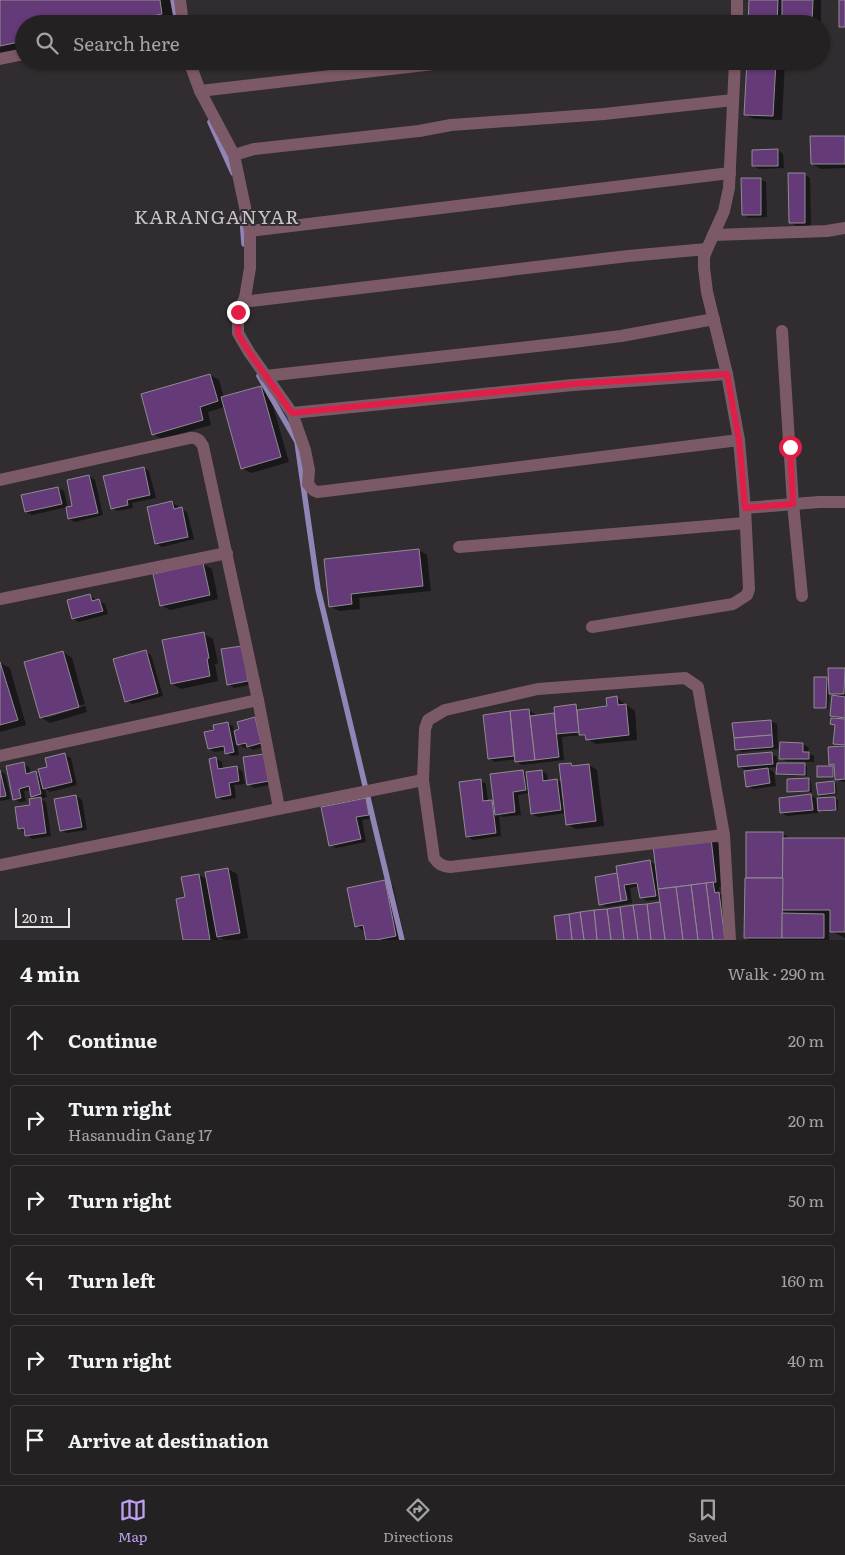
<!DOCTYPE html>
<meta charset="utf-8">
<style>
:root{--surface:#242123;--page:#302e30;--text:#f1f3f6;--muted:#a3a3a6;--line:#413e41;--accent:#bca0f2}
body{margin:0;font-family:Literata,serif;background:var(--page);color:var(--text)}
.scale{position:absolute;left:15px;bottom:12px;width:55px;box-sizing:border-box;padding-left:5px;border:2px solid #e7e4e6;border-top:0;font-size:14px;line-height:18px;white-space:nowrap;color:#e7e4e6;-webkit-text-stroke:4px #302c2f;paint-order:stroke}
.stop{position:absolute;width:15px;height:15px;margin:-11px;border:4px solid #e11d48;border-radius:50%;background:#fff}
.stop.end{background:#e11d48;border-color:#fff;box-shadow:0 1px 5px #0008}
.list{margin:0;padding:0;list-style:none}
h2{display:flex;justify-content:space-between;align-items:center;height:65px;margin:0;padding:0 20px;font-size:21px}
h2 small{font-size:16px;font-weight:400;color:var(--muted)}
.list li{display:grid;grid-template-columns:32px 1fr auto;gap:15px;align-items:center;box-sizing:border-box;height:70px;margin:0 10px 10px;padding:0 10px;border:1px solid var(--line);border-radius:5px}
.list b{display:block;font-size:19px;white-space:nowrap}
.list p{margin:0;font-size:16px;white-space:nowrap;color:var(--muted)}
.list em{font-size:16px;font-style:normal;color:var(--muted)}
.icon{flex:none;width:28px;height:28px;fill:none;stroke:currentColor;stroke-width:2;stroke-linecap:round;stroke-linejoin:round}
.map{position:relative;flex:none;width:845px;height:940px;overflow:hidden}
.search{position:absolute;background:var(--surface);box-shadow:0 1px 4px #0004;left:15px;right:15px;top:15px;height:55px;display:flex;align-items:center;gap:12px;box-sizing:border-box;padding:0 18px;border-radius:28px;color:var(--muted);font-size:19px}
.sheet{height:545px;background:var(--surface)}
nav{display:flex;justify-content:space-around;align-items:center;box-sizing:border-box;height:70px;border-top:1px solid var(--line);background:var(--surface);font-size:14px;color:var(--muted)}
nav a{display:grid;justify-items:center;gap:2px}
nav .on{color:var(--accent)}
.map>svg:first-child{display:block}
.shadow{fill:#0007;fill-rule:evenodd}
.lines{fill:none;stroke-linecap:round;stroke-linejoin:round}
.stream{stroke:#9184b6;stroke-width:5.5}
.building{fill:#643a78;stroke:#8f8c91}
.minor{stroke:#7c5966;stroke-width:12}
.route{stroke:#e11d48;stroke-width:6}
.labels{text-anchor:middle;stroke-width:4;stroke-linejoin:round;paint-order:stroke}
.quarter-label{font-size:19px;letter-spacing:1px;fill:#c8c3c7;stroke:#302c2f}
</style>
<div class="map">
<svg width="845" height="940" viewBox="0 0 845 940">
<rect width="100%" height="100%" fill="#302c2f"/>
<g class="shadow">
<path d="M0,0H170L174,20L154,24H24V50L0,55Z"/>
<path d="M751,0H821V24H789L786,22V24H750Z"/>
<path d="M748,61H785L782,120L754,119L745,114Z"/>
<path d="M845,137V168L821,169L812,164Z"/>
<path d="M778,150L783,154L784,168L759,169L753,166Z"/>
<path d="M804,174L810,178L811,226H796L790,222Z"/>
<path d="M760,179L766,182L767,217L749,218L743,214Z"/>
<path d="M210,375L219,380L224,398L260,387L269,392L289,462L251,473L242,468L225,407L208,412L211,425L162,439L153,434L142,395Z"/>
<path d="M144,468L149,471L156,498L132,503L133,508L117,511L112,508Z"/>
<path d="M89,476L95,480L103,515L75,522L69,519L67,507L32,515L26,512L58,488L64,491L68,508L74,507Z"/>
<path d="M172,503L178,506V509H181L187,512L194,539L162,547L156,543Z"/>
<path d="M418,550L427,555L431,591L359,598L360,609L339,611L330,606Z"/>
<path d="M203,564L212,569L218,599L170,610L161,605Z"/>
<path d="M89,595L95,599L96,601H99L105,604L108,614L79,622L73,619Z"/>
<path d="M204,634L213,639L218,663L215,664L218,681L181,689L172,684Z"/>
<path d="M222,650L253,684L234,688L228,684Z"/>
<path d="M145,651L151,655L163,696L132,704L126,701Z"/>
<path d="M63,652L72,658L87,712L50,723L41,717ZM85,704V706L47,718V715Z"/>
<path d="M0,663L10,668L26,725L0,732Z"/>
<path d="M830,669H845V782H842L836,778L819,777L818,767H836L830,764L841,747L835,743L836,726L831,724L837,719L831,716L833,695L829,692L828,709L815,707L826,679L830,680Z"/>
<path d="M617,698L635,711L637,740L596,744L581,735L562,737L564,760L522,765L516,761V759L495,762L489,758L485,716L529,711L535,714V717L556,714L579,725L577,707L581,710L609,708Z"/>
<path d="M771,721L777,724L778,749L742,752L736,749Z"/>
<path d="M227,723L233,726L234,732L240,730L266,746L253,750L248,747L244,748L237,743L239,755L232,756L226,753V750L215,752L209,749L216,731Z"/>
<path d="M781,744H803L809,748L808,753L814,756V762L786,761L781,758Z"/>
<path d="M771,754L777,757L778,764L807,766V776L780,775L778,774V767L766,768L774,772L776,786L753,789L747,786L749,772L740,767Z"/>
<path d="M65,755L71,758L77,785L50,792L45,789L47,797L41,799L46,802L51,836L32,839L19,828L37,799L32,796L31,790L24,791L26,801L20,802L14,799L23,764L29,767L31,774L36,772L41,775Z"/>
<path d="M244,758L274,784L254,788L249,784Z"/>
<path d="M216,759L222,762L223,770L236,767L242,771L245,784L234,785L236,798L223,800L217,797Z"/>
<path d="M571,764L576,767L589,765L597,770L604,826L576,829L567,824L566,813L538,817L532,814L529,793L518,795L521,815L502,817L499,815L501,836L473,840L468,837L480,780L486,784L488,802L495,803L523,771L527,773L542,771L547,774L548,781L557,780L562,783Z"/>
<path d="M0,771L5,774L11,799L0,801Z"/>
<path d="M809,779L811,781L812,792H791L788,791Z"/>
<path d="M834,783L836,784L837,794L821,796L819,794Z"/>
<path d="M76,796L82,800L87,830L66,833L61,830Z"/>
<path d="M811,796L818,799L835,798L838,800V810L822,812L818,810V813L787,816L782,813Z"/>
<path d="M365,799L371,802L374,818L362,820L366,842L336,848L330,845Z"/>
<path d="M782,833L791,839H845V938L829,930V940H749L745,938Z"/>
<path d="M710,839L719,844L724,886L719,887L720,894L725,897L730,940H558L661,903V899L647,901L641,897L639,886L630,888L632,903L606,907L600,904L618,874L650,862L657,865Z"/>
<path d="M228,869L237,874L248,938L238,940H224L217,936L218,940H184L187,898L199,875L208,880Z"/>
<path d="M385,881L393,886L405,940H367L365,932L356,926Z"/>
</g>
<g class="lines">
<g class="stream">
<path d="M173,0L177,22"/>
<path d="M210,122L233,173"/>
<path d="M242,218L244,244"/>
<path d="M259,376L297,442L318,589L402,940"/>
</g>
</g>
<g class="building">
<path d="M0,0H160L162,14L111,24H24V41L0,46Z"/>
<path d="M749,0H778L777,24H748Z"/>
<path d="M782,0H813L812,22L782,21Z"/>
<rect x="839" y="0" width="6" height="27"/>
<path d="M747,61H776L773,116L744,115Z"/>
<path d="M810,136H845V164H811Z"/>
<path d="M778,149V166H752V150Z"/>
<path d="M788,173H805V223H789Z"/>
<path d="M741,178H761V215H742Z"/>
<path d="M210,374L218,401L200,407L203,420L152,435L141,394Z"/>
<path d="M261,386L281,457L241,469L221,397Z"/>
<path d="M144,467L150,495L127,500L128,505L111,509L103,476Z"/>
<path d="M89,475L98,513L68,519L66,507L72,506L67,480Z"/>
<path d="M58,487L62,504L25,512L21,495Z"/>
<path d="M172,501L174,509L182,507L188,537L155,544L147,507Z"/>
<path d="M419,549L423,586L351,594L352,604L329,607L324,559Z"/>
<path d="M203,563L210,595L160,606L153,574Z"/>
<path d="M90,594L92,601L99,599L103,611L72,619L67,600Z"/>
<path d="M204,632L209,658L207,659L210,676L171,684L162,640Z"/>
<path d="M242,646L248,681L227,685L221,649Z"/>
<path d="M146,650L158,693L125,702L113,659Z"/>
<path d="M63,651L79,707L40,718L24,662Z"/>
<path d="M0,662L18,720L0,725Z"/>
<path d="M828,668H845L844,694H829Z"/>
<path d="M814,677H827L826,708H814Z"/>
<path d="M832,695L845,697V718L830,716Z"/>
<path d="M617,696L618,705L626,704L629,735L586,740L585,735H579L577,710L607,706L606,698Z"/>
<path d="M576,704L579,732L556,734L554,707Z"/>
<path d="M529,709L535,760L515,762L510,711Z"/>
<path d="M510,711L514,756L488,759L483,715Z"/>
<path d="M554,713L559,757L535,760L530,716Z"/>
<path d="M255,717L261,743L247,747L246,743L237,745L234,731L239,729L237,722Z"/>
<path d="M831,718L845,719V745L833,744L835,725L830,724Z"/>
<path d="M771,720L772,735L734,738L732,723Z"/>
<path d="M228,722L234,752L225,754L224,746L208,749L204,732L214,730L213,725Z"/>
<path d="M772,735L773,747L735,750L734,738Z"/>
<path d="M780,742L803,743V752H809V759H779Z"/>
<path d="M845,746V779L835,780L834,764L829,765L828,747Z"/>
<path d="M772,752L773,764L738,767L737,755Z"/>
<path d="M65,753L72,782L43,789L38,769L47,767L45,758Z"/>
<path d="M264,754L269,781L247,785L243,757Z"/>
<path d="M216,757L218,769L237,766L239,781L229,783L231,795L216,798L209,759Z"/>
<path d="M24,762L26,774L36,771L41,794L31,797L29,786L19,789L21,798L13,800L6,766Z"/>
<path d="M571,763L572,766L589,764L596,821L566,825L559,764Z"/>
<path d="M777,763H805V775L776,774Z"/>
<rect x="817" y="766" width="16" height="11"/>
<path d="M768,768L770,783L746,787L744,771Z"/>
<path d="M0,770L6,796L0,797Z"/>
<path d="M523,770L526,790L513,792L515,812L495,815L490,774Z"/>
<path d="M542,770L543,781L557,779L561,810L531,814L526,772Z"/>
<path d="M809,778V791L787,792V779Z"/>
<path d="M481,779L483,801L492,800L496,833L466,837L459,782Z"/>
<path d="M834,781L835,793L818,795L816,783Z"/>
<path d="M811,794L813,810L780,813L779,798Z"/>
<path d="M76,795L82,827L60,831L54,799Z"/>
<path d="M41,797L46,833L25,836L24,828L18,829L15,807L30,805L29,799Z"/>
<path d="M835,797L836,810L818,811L817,798Z"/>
<path d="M366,798L369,815L356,817L361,839L329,846L321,807Z"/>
<rect x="746" y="832" width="37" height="46"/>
<path d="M711,838L716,882L658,889L653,845Z"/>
<path d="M783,838H845V932H830V910H782Z"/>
<path d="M650,860L656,896L640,898L637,883L624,885L627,900L621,901L616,866Z"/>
<path d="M228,868L240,933L217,937L205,872Z"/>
<path d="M617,873L621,901L599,905L595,877Z"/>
<path d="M199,874L210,940H183L176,899L185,897L181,877Z"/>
<path d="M745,878H783L782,938H744Z"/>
<path d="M385,880L396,936L376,940H366L363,925L355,927L347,888Z"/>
<path d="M713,882L715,893L719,892L725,940H713L706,883Z"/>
<path d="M706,883L713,940H698L691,885Z"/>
<path d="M691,885L698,940H683L676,887Z"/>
<path d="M676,887L683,940H665L658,889Z"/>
<path d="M660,902L665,940H651L647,904Z"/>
<path d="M647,904L651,940H638L633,905Z"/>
<path d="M633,905L638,940H624L620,907Z"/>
<path d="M620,907L624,940H611L607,909Z"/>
<path d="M607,909L611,940H597L594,910Z"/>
<path d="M594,910L597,940H584L580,912Z"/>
<path d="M580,912L584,940H572L569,914Z"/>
<path d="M782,913L824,914V938H782Z"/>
<path d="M569,914L572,940H557L554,916Z"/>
</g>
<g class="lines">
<g class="minor">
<path d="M180,0L183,24"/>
<path d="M737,24V0"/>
<path d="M0,59L24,54"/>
<path d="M189,61L200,91"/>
<path d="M460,61L200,91L234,155L250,231V268L245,298L238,312V333L249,352L292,413L305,450L309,470L308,484L313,490L317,492L326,491L739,440"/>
<path d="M234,155L254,149L419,131L451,125L604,114L733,100"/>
<path d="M250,231L730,173"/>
<path d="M713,235L827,231L845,228"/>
<path d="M245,298L251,301L628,256L707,249"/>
<path d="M782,331L793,504L802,596"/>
<path d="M265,376L573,342L621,336L714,319"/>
<path d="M292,413L573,385L727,374"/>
<path d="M0,480L190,438C196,437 200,440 203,446L258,700L279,808"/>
<path d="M745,508L819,502H845"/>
<path d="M459,547L745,523"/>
<path d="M0,599L227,553"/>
<path d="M592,627L733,604L747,595L749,589L745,508L739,440L727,374L707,292L704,268V257L707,249L724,211L729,188L735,61"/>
<path d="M0,756L258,700"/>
<path d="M724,835L450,867C442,866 438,864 434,858L423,780L425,729L428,720L445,710L538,689L685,678L698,687L724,835L730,940"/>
<path d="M0,865L423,780"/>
</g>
</g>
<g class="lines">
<path class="route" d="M238,312V334L249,352L292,413L573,384L727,374L739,440L745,508L793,504L790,447"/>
</g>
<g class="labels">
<g class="quarter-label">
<text x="217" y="224">KARANGANYAR</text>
</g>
</g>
</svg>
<div class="scale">20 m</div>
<div class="stop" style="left:790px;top:447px"></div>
<div class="stop end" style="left:238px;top:312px"></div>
<div class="search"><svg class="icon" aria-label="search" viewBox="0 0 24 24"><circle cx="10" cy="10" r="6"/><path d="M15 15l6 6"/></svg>Search here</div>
</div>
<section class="sheet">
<h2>4 min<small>Walk · 290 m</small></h2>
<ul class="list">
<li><svg class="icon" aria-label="ahead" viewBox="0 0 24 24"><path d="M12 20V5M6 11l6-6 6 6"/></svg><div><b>Continue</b></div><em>20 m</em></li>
<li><svg class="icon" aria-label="right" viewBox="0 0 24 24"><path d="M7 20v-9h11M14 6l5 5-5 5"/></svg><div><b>Turn right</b><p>Hasanudin Gang 17</p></div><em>20 m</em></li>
<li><svg class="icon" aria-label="right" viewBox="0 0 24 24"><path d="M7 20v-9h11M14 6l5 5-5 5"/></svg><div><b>Turn right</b></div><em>50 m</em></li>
<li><svg class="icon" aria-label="left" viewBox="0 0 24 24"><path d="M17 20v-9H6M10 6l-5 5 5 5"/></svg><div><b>Turn left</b></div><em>160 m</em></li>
<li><svg class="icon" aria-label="right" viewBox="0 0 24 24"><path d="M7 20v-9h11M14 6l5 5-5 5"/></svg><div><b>Turn right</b></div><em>40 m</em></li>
<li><svg class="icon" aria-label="arrive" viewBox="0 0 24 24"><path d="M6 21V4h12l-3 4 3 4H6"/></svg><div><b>Arrive at destination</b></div></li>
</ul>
</section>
<nav>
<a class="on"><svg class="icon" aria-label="map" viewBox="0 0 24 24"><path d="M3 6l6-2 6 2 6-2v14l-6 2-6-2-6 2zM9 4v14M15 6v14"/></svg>Map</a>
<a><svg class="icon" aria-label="directions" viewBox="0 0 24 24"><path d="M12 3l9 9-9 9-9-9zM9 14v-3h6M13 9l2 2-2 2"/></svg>Directions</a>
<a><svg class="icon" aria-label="saved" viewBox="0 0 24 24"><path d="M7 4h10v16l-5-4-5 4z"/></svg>Saved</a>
</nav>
